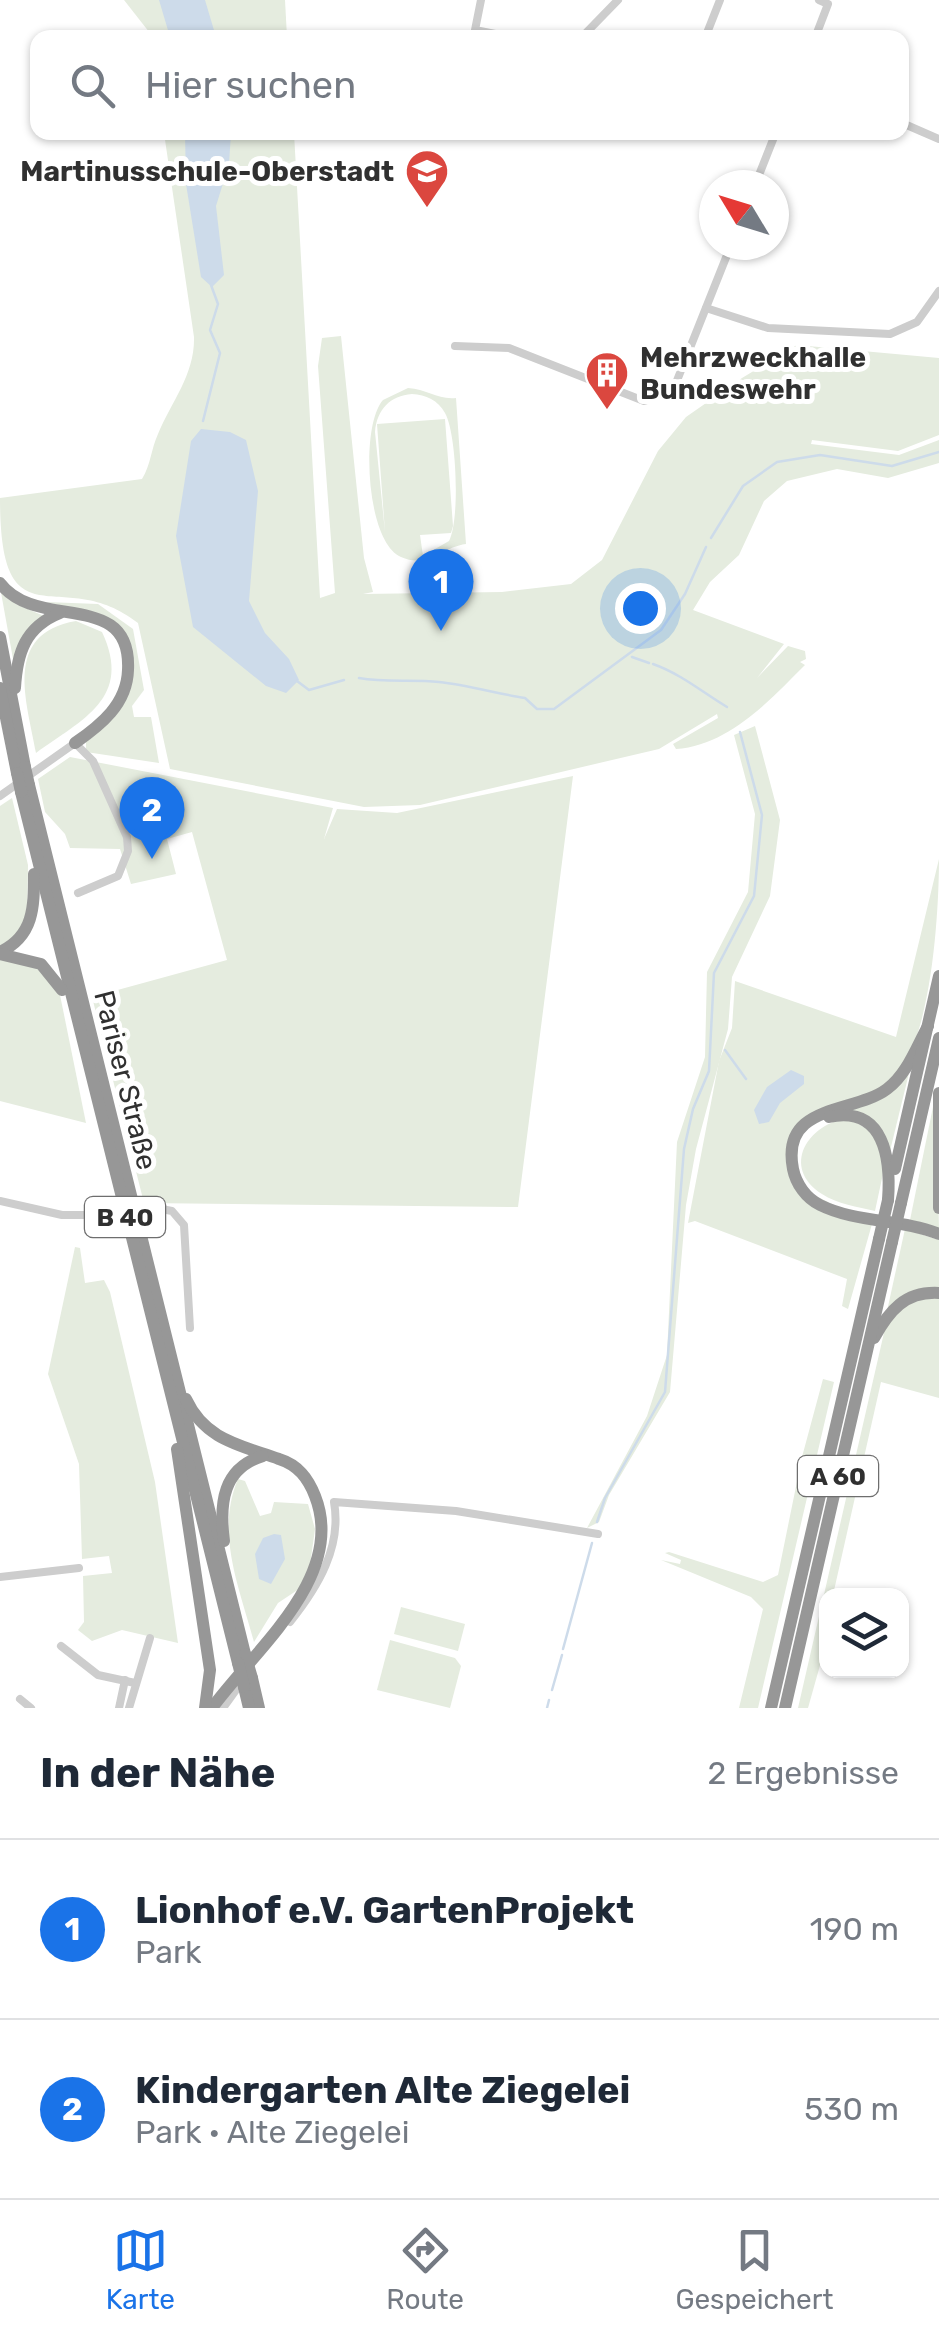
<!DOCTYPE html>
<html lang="de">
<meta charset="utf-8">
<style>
:root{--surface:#fff;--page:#f6f6f7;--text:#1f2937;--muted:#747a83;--line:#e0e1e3;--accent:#1a73e8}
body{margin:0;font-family:Rubik,sans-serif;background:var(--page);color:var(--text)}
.controls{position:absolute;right:30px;bottom:30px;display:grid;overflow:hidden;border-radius:20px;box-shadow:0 2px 8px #0004}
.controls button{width:90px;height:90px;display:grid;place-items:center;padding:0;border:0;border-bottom:2px solid var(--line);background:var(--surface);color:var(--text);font:50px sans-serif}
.compass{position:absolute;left:699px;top:170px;width:90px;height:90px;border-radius:50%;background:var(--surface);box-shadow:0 2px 8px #0004;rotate:308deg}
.you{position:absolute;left:640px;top:608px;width:35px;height:35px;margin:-25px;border:8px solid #fff;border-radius:50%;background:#1a73e8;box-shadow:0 0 0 15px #1a73e833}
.badge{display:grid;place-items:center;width:65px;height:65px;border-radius:50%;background:var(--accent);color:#fff;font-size:32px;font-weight:700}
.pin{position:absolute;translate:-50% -82px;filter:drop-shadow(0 2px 5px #0008)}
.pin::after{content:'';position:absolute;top:52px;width:35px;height:30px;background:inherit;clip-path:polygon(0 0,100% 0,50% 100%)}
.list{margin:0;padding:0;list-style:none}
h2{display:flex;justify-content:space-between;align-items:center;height:130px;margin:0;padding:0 40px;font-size:42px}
h2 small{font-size:32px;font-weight:400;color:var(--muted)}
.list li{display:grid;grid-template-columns:65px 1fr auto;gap:30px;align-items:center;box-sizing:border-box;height:180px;padding:0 40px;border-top:2px solid var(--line)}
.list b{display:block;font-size:38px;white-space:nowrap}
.list p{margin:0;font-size:32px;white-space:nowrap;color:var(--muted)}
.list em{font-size:32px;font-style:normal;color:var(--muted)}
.icon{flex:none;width:55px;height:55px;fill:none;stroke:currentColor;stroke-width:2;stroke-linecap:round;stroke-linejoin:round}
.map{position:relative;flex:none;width:939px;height:1708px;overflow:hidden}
.search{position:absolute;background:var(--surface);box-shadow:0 2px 8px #0004;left:30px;right:30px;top:30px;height:110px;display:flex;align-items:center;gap:25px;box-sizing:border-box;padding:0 35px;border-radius:20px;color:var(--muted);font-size:38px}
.sheet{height:490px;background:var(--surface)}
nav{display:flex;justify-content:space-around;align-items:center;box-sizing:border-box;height:140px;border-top:2px solid var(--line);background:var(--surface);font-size:28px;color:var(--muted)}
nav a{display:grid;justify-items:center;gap:5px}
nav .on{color:var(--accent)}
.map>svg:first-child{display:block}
.green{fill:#e5ecdf;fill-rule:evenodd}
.water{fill:#cddbea}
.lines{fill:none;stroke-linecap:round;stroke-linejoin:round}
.stream{stroke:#cddbea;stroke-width:2.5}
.minor{stroke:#cdcdcd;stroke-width:8}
.highway{stroke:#979797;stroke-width:12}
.minor-bridge{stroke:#cdcdcd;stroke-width:8}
.highway-bridge{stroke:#979797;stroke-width:12}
.labels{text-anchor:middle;stroke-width:10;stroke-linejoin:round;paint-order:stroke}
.shield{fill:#fff;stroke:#6e6e6e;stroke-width:2.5}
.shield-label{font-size:25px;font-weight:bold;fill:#303030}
.poi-label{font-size:28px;font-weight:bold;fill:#303030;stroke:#fff;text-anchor:end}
.street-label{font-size:28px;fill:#303030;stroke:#fff}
</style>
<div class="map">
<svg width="939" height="1708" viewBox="0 0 939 1708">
<rect width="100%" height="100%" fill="#fff"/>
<g class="green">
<path d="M124,0H285L287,37H153Z"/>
<path d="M164,133H294L320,598L335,593L318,366L322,338L341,336L364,558L373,592L363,594L502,592L571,584L602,560L658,451L686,417L742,378L797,345L939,358V435L898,451L812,440L811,444L899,455L939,440V463L888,478L837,469L787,481L764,501L739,555L710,582L693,610L784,644L757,678L788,646L805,651L806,659L800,662L805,665C769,701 729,745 676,749L673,744L718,718L717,714L659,749L420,805L364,807L170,769L138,623C61,562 0,651 0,498L142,479C151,464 151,449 158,434C172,401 195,374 194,337Z"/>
<path d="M408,388C427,389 438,400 456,398L466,544C442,547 427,569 401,557C366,542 360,426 383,400ZM412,394C426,395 438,400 445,413C457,434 460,521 449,541L423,556L420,535L451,533L453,526L445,419L377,424L385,532L375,432C377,409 390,396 412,394Z"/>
<path d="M0,587L16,604L44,616L13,659Z"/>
<path d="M46,602L98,604L133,629L144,690L132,706L134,717H151L159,763L86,752V741L107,724L132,666L102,615Z"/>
<path d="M76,621L102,632C133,698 83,719 36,753C27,701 2,634 76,621Z"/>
<path d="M755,726L780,820L770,896L732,977L728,1029L696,1149L686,1205L670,1392L609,1495L599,1522L587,1528L647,1416L667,1355L677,1142L705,1057L707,972L748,892L755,814L734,735Z"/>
<path d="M70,757L333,808L324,839L337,809L397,813L573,776L518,1207L144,1203L92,997L227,960L192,832L167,839L176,874L131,884L120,849L70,848L65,834L45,812L38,779Z"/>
<path d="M12,798L28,865L27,924L0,948V806Z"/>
<path d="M939,859C939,910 932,1050 889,1083C864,1102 827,1113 799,1128L796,1186L872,1224L848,1309L842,1306L847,1279L695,1221L688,1223L719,1061L732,1028L735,981L896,1037Z"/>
<path d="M0,958L31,962L59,990L86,1123L0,1101Z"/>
<path d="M910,1069L890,1151L848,1112Z"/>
<path d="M936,1092L939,1229L910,1220Z"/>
<path d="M849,1118L878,1136L884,1169L875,1211C858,1207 837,1204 822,1194C780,1167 808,1123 849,1118Z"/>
<path d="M905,1229L939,1240V1289L887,1311Z"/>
<path d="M75,1247L80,1248L85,1283L104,1280L110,1292L155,1482L178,1643L122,1630L92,1641L78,1630L84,1622L83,1576L112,1573L109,1556L82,1559L79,1464L48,1374Z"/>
<path d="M939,1295V1398L881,1382L833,1595L826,1596V1644L808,1708H798L886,1324L907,1301Z"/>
<path d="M823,1379L834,1382L758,1708H739L763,1609L751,1597L661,1560L680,1564L681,1560L665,1553L669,1552L763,1582L778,1575L802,1457Z"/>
<path d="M238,1479L245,1481L260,1516L271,1513L274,1502L308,1504L315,1529L310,1565L299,1589L278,1603L254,1642C240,1589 215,1533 238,1479Z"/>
<path d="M401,1607L465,1624L458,1651L394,1634Z"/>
<path d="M390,1640L455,1658L461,1666L450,1708L377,1690Z"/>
</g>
<g class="water">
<path d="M159,0H205L216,37H170Z"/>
<path d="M185,133H231L229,164L216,206L224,275L212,287L201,277L186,184Z"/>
<path d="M201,429L230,432L246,440L258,491L249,601L265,633L289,659L299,680L286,693L266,686L193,627L176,536L191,441Z"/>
<path d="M791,1070L804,1076V1084L780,1103L769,1122L759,1124L754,1110L767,1087Z"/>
<path d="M274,1534L281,1535L285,1559L271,1584L259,1579L255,1554L263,1538Z"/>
</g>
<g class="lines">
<g class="stream">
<path d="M203,421L220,353L210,330L218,304L211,285"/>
<path d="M711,538L743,486L777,462L820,455L892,466L939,452"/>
<path d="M632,657L649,663"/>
<path d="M653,664C681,674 702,692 727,707"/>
<path d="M359,678C386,683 412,679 439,682C468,685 498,694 525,698L537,709H554L661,630L685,594L706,547"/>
<path d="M297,681L309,690L344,680"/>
<path d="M725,1050L746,1079"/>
<path d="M597,1522L605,1498L665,1392L684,1149L693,1109L709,1071L714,973L754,896L762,815L740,732"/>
<path d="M563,1649L592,1543"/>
<path d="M552,1690L562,1655"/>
<path d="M547,1708L549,1700"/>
</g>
<g class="minor">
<path d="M481,0L475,30L516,38"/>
<path d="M581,38L618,0"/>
<path d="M705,38L720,0"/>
<path d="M815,38L828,4L819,0"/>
<path d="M902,123L939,139"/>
<path d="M755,185L776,132"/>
<path d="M706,308L768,328L890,334L917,322L939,291"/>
<path d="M455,346L509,348L644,401L667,395L676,383L731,245"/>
<path d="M0,796L75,743L93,761L127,837L128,851L118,876L78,893"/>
<path d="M0,1201L62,1215H102"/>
<path d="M156,1208L172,1211L184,1225L190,1328"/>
<path d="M0,1577L79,1568"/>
<path d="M290,1622C318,1587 342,1547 334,1502L456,1511L598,1534"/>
<path d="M61,1646L98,1675L135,1683"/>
<path d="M20,1699L31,1708"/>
<path d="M119,1708L125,1680"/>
<path d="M129,1708L150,1638"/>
<path d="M223,1708L244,1679"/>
</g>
<g class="highway">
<path d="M0,583C37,632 132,588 128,670C127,704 101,725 75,743"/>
<path d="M0,637L25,767"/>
<path d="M0,688L17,773"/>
<path d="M15,688C17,653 25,627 60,613"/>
<path d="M29,785L245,1654"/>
<path d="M21,792L238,1663"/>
<path d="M0,952C34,936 34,907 34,874"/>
<path d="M0,954L41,964L62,990"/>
<path d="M928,1026C916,1048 907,1074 887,1089C854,1114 780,1103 793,1169C796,1184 806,1198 820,1205C856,1223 902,1219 939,1234"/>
<path d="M939,1093V1208"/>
<path d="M829,1117C885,1105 891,1160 888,1200"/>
<path d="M895,1169L939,976"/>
<path d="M901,1203L939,1038"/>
<path d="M874,1338C889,1311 905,1291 939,1293"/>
<path d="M186,1399C205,1440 240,1445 279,1459C298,1465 308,1478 315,1496C347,1577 254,1650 212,1708"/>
<path d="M177,1449L210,1670L205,1708"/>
<path d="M224,1541C219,1503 223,1468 263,1456"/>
<path d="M252,1678L259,1708"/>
<path d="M244,1687L249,1708"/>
<path d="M771,1708L879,1239"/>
<path d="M785,1708L892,1242"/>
</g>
<path class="minor-bridge" d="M102,1215L156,1208"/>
<g class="highway-bridge">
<path d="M25,767L29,785"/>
<path d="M17,773L21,792"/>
<path d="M879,1239L888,1200"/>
<path d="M892,1242L901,1203"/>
<path d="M245,1654L252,1678"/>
<path d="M238,1663L244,1687"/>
</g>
</g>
<defs>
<g id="school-pin" transform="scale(2.25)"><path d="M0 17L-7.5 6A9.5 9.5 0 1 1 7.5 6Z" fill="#db473f" stroke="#fff"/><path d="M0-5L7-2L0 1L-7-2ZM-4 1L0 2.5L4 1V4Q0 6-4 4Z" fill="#fff"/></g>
<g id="building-pin" transform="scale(2.25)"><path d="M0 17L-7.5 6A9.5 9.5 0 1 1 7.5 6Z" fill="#db473f" stroke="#fff"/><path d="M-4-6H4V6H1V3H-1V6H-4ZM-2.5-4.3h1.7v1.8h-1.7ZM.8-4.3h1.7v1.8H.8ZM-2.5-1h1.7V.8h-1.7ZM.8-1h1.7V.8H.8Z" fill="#fff"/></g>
</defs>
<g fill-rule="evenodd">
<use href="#school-pin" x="427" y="171"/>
<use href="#building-pin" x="607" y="373"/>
</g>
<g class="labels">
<g class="shield">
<rect x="85" y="1197" width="80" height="40" rx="8"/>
<rect x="798" y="1456" width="80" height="40" rx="8"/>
</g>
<g class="shield-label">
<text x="125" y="1226">B 40</text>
<text x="838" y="1485">A 60</text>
</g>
<g class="poi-label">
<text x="394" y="181">Martinusschule-Oberstadt</text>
<text x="640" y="367" text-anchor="start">Mehrzweckhalle<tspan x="640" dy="32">Bundeswehr</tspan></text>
</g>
<g class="street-label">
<text transform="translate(126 1080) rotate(76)" y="10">Pariser Straße</text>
</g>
</g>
</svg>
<div class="controls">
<button><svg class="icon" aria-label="layers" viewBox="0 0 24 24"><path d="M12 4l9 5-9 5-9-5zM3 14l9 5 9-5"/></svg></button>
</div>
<svg class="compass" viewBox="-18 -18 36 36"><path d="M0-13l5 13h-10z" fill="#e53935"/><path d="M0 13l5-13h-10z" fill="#747a83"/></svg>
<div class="you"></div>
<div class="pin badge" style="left:441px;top:631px">1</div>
<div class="pin badge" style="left:152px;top:859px">2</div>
<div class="search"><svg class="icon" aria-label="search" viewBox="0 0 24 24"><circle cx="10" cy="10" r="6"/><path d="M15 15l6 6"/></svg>Hier suchen</div>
</div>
<section class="sheet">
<h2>In der Nähe<small>2 Ergebnisse</small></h2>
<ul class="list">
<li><span class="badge">1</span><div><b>Lionhof e.V. GartenProjekt</b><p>Park</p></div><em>190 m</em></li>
<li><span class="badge">2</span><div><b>Kindergarten Alte Ziegelei</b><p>Park · Alte Ziegelei</p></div><em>530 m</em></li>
</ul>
</section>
<nav>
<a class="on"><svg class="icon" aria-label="map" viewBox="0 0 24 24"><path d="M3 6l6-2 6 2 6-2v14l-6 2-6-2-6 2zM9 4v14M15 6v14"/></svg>Karte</a>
<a><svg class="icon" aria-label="directions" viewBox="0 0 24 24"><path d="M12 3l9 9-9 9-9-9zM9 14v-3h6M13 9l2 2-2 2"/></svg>Route</a>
<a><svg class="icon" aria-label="saved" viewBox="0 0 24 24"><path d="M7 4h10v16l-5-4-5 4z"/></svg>Gespeichert</a>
</nav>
